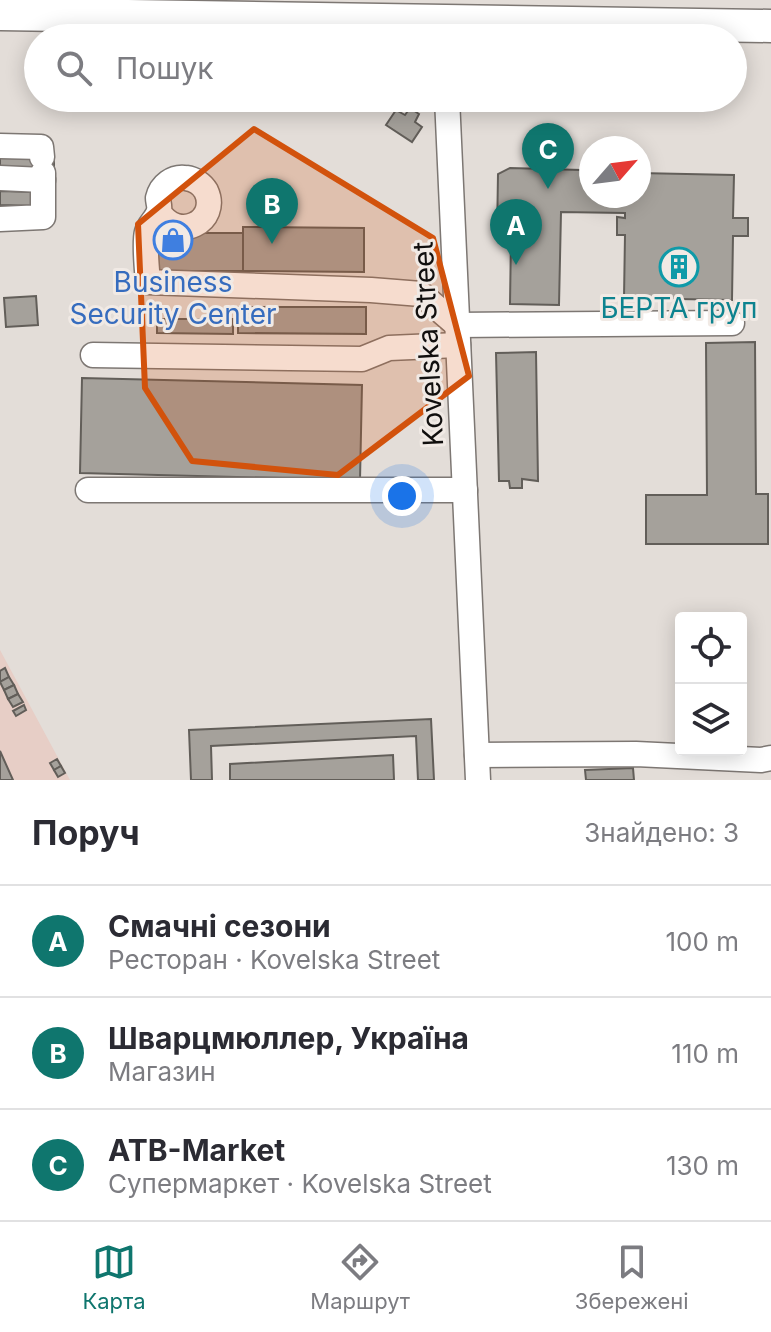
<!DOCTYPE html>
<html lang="uk">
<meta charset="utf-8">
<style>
:root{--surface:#fff;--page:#f7f7f7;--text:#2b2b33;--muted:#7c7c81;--line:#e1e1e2;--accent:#0f766e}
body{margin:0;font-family:Inter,sans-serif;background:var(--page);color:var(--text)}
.controls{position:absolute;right:24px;bottom:24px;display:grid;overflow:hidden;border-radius:8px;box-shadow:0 4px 20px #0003}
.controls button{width:72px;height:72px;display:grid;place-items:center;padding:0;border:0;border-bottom:2px solid var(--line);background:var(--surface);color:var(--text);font:40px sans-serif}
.compass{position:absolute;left:579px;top:136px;width:72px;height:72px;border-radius:50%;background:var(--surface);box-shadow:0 4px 20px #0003;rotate:62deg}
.you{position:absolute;left:402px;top:496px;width:28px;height:28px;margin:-20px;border:6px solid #fff;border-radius:50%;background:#1a73e8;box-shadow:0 0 0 12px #1a73e833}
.badge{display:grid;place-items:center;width:52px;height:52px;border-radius:50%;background:var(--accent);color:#fff;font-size:26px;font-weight:700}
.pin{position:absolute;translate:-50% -66px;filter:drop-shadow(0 2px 4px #0008)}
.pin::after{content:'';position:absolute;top:42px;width:28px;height:24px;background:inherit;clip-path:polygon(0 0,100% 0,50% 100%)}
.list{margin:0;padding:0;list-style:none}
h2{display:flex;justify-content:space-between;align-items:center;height:104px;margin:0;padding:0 32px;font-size:34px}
h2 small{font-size:26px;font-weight:400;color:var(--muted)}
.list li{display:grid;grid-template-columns:52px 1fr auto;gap:24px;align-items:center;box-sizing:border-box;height:112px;padding:0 32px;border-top:2px solid var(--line)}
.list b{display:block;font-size:30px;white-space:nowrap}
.list p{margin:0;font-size:26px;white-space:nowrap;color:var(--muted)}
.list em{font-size:26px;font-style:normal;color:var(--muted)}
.icon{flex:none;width:44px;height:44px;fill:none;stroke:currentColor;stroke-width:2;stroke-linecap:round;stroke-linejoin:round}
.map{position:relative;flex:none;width:771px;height:780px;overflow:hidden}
.search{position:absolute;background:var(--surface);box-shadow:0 4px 20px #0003;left:24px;right:24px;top:24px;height:88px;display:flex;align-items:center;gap:20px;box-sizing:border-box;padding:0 28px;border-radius:44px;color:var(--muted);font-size:30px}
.sheet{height:440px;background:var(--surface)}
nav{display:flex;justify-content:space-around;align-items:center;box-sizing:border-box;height:112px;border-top:2px solid var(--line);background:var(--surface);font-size:22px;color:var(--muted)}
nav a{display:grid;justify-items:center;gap:4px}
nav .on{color:var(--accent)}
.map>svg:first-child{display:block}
.commercial{fill:#e7cec6}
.building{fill:#a5a19b;stroke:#625e59;stroke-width:2}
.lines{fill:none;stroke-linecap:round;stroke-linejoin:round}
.minor-casing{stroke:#7d7773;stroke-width:27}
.major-casing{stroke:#7d7773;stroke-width:35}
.minor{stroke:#fff;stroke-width:24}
.major{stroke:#fff;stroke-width:32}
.marked{fill:#d2520c;fill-opacity:0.2;stroke:#d2520c;stroke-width:6;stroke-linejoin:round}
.labels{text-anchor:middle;stroke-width:6;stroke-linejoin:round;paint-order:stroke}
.shop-label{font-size:28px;fill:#366cbe;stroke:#f1eae5}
.culture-label{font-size:28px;fill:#0d838f;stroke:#f1eae5}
.street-label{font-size:28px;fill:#110f0e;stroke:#f1eae5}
</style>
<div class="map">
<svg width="771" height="780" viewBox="0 0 771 780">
<rect width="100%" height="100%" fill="#e3ddd8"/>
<path class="commercial" d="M0,650L70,780H0Z"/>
<g class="building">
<path d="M410,108L419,114L415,122L422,127L412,142L386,125L396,110L405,115Z"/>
<path d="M54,157V173L0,174V158Z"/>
<path d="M510,168L581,170V177H589L588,180H591V196H639V173L734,175L733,218H748V236H733L732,300L624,298L625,235H617V217L625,218V213L561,212L559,305L510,304L511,237L497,236L498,174Z"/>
<path d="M0,191L35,192V206L0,205Z"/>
<path d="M243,227L364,228V272L243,271Z"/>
<rect x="156" y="233" width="87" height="38"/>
<path d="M36,296L38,325L6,327L4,298Z"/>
<path d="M238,307H366V334L238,333Z"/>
<path d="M157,319H233V334L157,333Z"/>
<path d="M755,342L756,494H768V544H646V495H707L706,343Z"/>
<path d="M536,352L538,481L522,479V488H510L509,481H499L496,353Z"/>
<path d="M82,378L362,385L360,480L80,473Z"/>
<path d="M5,668L9,677L0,682V671Z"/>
<path d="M9,677L14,685L4,690L0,682Z"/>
<path d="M14,685L18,694L8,699L4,690Z"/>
<path d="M18,694L23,702L13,707L8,699Z"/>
<path d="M24,705L26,710L16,716L13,711Z"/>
<path d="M431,719L434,780H418L416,736L211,746L212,780H191L189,730Z"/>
<path d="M0,751L13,780H0Z"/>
<path d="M393,755L394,780H230V764Z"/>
<path d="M57,759L61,766L54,770L50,763Z"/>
<path d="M61,766L65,773L58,777L54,770Z"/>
<path d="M633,768L634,780H586L585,770Z"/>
</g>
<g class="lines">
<g class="minor-casing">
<g id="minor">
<path d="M447,98L478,780"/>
<path d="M0,146L41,147L42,157"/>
<path d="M0,178L43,180"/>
<path d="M159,212C178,243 220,221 206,191C202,184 194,179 186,178C173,176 161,185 158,198C158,202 160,206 159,210C158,218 149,224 147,232C144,243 147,270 148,282L371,290L421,294L457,325L732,323"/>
<path d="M0,219L43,217V173"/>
<path d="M93,355L362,359L389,348L458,345"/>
<path d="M88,490H465"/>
<path d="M477,755L636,754L761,760L771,758"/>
</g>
</g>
<g class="major-casing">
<path id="major" d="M0,14L771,26"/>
</g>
<use href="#minor" class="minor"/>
<use href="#major" class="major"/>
</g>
<path class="marked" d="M254,129L433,238L469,376L338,475L192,461L145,388L138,224Z"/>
<defs>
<g id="shop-ring" transform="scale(2)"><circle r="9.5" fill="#f1eae5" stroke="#3f7fe0" stroke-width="1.5"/><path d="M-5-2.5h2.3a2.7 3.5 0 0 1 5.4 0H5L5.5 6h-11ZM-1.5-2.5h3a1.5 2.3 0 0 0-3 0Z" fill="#3f7fe0"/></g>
<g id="building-ring" transform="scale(2)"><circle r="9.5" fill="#f1eae5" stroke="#0f9aa8" stroke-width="1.5"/><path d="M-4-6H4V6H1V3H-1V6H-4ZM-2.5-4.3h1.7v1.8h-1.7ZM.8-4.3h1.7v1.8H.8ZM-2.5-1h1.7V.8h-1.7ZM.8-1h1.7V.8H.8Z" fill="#0f9aa8"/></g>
</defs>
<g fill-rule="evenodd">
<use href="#shop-ring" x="173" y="240"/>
<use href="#building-ring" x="679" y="267"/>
</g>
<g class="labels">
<g class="shop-label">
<text x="173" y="292">Business<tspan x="173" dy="32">Security Center</tspan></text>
</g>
<g class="culture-label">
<text x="679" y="318">БЕРТА груп</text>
</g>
<g class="street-label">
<text transform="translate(428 344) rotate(-93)" y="10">Kovelska Street</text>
</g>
</g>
</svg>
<div class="controls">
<button><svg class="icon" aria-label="locate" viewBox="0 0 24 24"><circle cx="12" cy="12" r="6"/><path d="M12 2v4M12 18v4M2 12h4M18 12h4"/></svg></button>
<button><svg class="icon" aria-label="layers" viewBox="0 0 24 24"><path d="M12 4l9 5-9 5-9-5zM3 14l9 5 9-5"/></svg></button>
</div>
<svg class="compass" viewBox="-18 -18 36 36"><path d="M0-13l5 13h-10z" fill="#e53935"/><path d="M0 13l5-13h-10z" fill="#7c7c81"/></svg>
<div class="you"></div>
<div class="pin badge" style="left:516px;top:265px">A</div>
<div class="pin badge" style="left:272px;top:244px">B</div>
<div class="pin badge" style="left:548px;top:189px">C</div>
<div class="search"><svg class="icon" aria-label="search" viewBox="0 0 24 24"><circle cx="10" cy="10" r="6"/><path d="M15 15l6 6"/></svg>Пошук</div>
</div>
<section class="sheet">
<h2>Поруч<small>Знайдено: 3</small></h2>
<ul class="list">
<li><span class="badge">A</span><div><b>Смачні сезони</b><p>Ресторан · Kovelska Street</p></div><em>100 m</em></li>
<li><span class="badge">B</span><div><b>Шварцмюллер, Україна</b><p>Магазин</p></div><em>110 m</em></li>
<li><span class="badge">C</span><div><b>ATB-Market</b><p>Супермаркет · Kovelska Street</p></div><em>130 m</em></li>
</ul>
</section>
<nav>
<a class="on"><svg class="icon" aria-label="map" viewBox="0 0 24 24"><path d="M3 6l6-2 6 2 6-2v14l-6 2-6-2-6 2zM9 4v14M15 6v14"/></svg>Карта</a>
<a><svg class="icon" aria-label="directions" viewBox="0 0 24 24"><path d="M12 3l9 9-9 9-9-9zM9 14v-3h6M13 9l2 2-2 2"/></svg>Маршрут</a>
<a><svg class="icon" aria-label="saved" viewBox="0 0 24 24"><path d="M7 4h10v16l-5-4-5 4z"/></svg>Збережені</a>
</nav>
